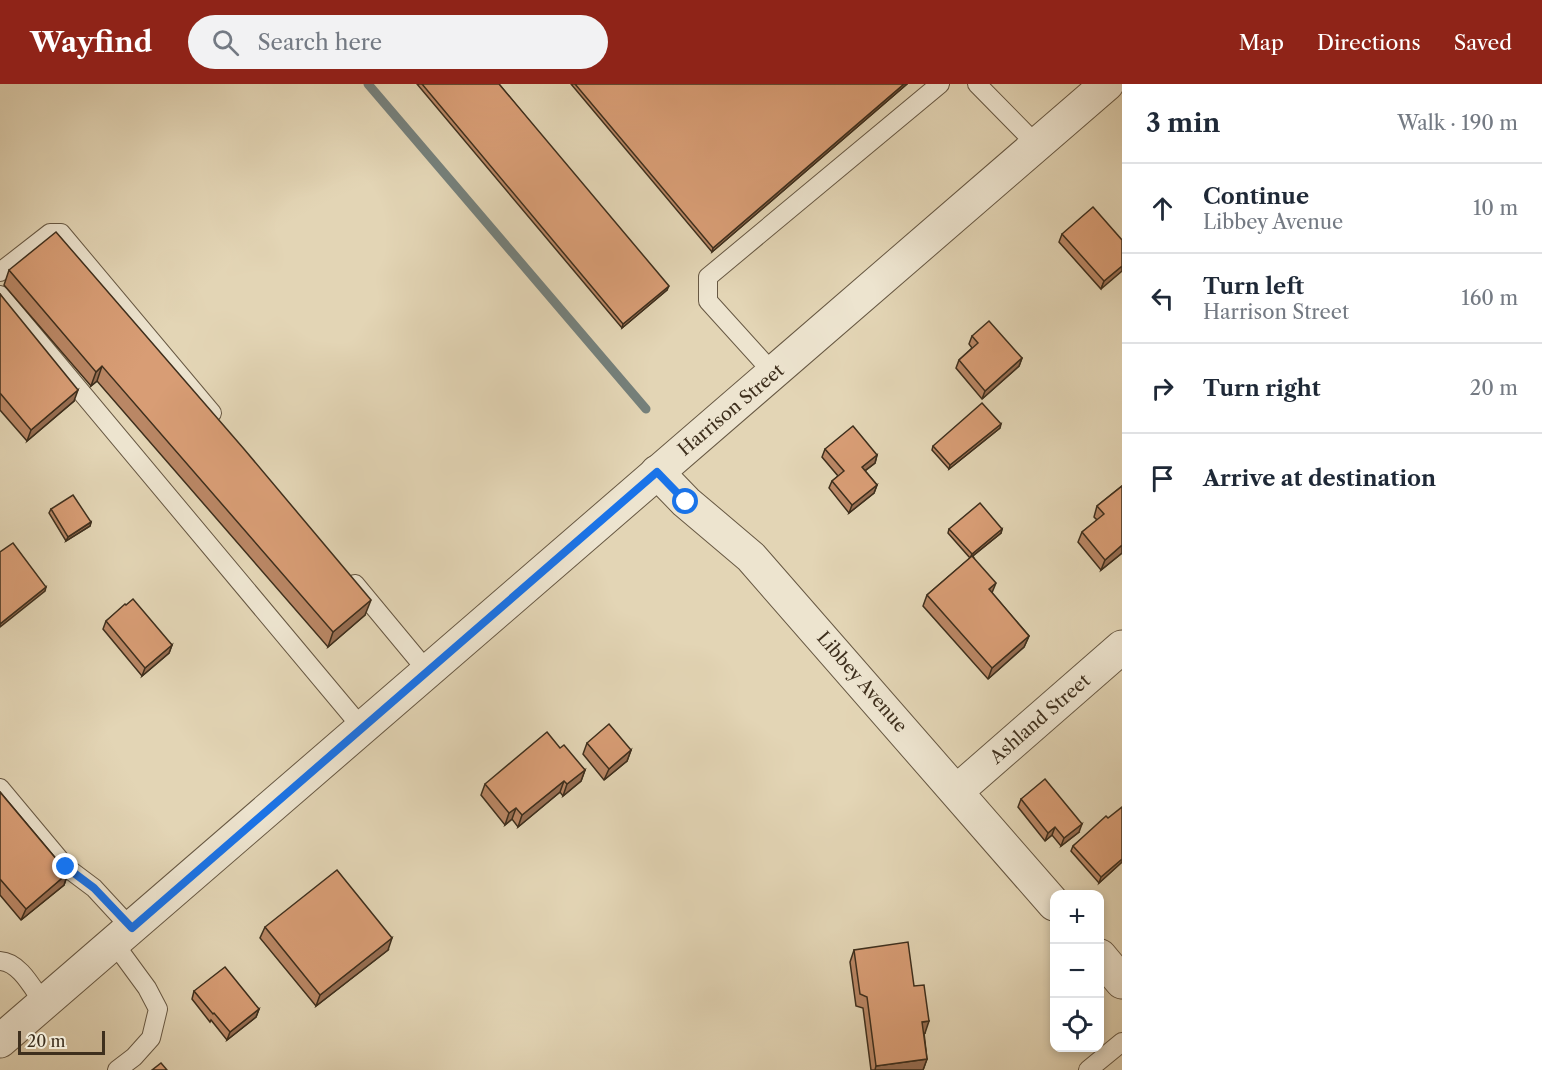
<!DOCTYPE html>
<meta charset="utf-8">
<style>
:root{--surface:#fff;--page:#f2f2f3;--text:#1f2937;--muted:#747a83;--line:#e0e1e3;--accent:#8f2418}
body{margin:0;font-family:"Libre Caslon Text",serif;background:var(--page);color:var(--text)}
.controls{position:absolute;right:18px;bottom:18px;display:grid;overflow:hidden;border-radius:12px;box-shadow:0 3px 9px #0003}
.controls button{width:54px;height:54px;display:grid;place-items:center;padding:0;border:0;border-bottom:2px solid var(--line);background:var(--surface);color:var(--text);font:30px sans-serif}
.scale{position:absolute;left:18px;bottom:15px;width:87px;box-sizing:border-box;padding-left:6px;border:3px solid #3e2f1d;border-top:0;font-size:16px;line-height:21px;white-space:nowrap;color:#3e2f1d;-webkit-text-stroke:4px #ede4cf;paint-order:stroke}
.stop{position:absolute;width:18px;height:18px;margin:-14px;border:4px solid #1a73e8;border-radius:50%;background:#fff}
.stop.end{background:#1a73e8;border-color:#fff;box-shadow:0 2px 6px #0008}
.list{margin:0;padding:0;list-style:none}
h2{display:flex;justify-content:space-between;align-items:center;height:78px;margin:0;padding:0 24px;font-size:26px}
h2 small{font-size:20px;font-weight:400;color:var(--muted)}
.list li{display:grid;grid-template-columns:39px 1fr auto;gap:18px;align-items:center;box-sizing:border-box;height:90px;padding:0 24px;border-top:2px solid var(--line)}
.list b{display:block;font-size:22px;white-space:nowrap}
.list p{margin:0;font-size:20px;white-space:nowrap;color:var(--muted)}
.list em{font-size:20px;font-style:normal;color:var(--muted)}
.icon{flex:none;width:33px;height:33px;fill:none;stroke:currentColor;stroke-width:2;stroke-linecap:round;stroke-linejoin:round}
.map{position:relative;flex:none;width:1122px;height:986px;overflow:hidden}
header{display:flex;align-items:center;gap:36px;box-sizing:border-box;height:84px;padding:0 30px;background:var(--accent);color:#fff}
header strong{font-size:28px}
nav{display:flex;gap:33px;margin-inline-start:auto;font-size:21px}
.search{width:420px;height:54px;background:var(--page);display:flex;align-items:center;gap:15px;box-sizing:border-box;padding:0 21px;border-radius:33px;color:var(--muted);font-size:22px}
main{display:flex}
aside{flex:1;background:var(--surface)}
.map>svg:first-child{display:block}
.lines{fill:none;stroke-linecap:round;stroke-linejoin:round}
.stream{stroke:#75807b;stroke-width:9}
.service-casing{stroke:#675843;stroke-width:20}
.minor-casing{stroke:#675843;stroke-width:35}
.service{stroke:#ede4cf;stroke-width:18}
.minor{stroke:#ede4cf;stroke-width:33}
.wall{fill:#ba8765;stroke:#3e2f1d;stroke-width:1.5}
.shaded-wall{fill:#976e52;stroke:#3e2f1d;stroke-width:1.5}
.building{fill:#d89d75;stroke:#3e2f1d;stroke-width:1.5}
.route{stroke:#1a73e8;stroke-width:8}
.labels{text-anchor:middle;stroke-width:6;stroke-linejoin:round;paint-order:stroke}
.street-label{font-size:18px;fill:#3e2f1d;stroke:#ede4cf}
</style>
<header>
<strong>Wayfind</strong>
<div class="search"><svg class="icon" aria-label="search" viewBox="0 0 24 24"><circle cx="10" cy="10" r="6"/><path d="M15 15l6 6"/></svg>Search here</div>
<nav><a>Map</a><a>Directions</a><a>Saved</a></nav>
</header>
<main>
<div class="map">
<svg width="1122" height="986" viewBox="0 0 1122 986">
<rect width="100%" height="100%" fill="#e3d5b5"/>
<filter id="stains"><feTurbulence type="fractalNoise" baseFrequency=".00333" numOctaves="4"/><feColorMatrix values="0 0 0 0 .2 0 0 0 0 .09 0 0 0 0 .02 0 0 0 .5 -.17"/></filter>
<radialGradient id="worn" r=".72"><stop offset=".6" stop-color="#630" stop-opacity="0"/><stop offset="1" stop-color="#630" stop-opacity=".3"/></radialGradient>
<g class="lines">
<path class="stream" d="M368,0L646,325"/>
<g class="service-casing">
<g id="service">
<path d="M977,0L1037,61"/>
<path d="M0,188L50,149H61L212,329"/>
<path d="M0,211L363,645"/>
<path d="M774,290L708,217V193L940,0"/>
<path d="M355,500L428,588"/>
<path d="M0,704L66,783L94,804L131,844"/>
<path d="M114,859L147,904L158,925L151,954L134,973L117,986"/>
<path d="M0,877C20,878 33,905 44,920"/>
<path d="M1088,986L1122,958"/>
</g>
</g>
<g class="minor-casing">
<g id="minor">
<path d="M657,388L686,418L751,473L1054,820"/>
<path d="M957,707L1122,563"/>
<path d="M1100,872L1122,898"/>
<path d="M0,957L1107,0"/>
</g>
</g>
<use href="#service" class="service"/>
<use href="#minor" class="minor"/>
</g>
<g class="wall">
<path d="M417,0H499L667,206L622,244Z"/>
<path d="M571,0H907L712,168Z"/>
<path d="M1062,150L1122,156L1101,205L1059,158Z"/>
<path d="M9,186L365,531L328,563L97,297L91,302L4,201Z"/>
<path d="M0,210L74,317L27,357L0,326Z"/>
<path d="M972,252L1022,274L1019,282L982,315L956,284L959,276L972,264L969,260Z"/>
<path d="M1000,344L949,385L932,366L933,362Z"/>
<path d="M825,365L877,371L875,379L865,387L877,401L874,409L849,429L829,404L832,397L838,392L822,373Z"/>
<path d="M1122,402V469L1101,486L1078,458L1082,448L1097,436L1094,433L1097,422Z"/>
<path d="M51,425L91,438L90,442L66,457L49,429Z"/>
<path d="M949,445H1002L1001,449L973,472L992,509L1029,552L1024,563L988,595L923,522L927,511L970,474L948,449Z"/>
<path d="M126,521L172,561L169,569L142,592L103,545L106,537Z"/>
<path d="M587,659L631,666L627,677L604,696L583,670Z"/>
<path d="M560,664L585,686L581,697L563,712L560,708L518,743L512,735L505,741L481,711L485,700Z"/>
<path d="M0,708L68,789L64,801L21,836L0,811Z"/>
<path d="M1021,715L1079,748L1061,762L1052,751L1045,757L1018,723Z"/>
<path d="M1108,734L1122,778L1099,799L1071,767L1073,762Z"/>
<path d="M265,843L388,866L316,922L260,854Z"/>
<path d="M854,866L914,902L925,949H924L927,975L923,986H871L863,924L856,922L850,878Z"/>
<path d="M194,907L259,925L256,933L227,956L211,936L210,938L192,915Z"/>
</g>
<g class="shaded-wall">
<path d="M904,0H907L712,168L713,164Z"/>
<path d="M1122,182V187L1101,205L1104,197Z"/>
<path d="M669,202L667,206L622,244L623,240Z"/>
<path d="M1022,274L1019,282L982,315L985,307Z"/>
<path d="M102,282L97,297L91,302L96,288Z"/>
<path d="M78,306L74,317L27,357L31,346Z"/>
<path d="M1001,340L1000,344L949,385L950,381Z"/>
<path d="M877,371L875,379L859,391L862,383Z"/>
<path d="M877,401L874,409L849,429L852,421Z"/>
<path d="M91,438L90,442L66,457L68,453Z"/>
<path d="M1002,445L1001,449L970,474L972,470Z"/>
<path d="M1122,461V469L1101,486L1105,476Z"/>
<path d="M996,499L991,511L989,505Z"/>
<path d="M46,503L45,507L0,543V540Z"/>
<path d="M371,516L365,531L328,563L333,548Z"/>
<path d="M1029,552L1024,563L988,595L992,584Z"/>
<path d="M172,561L169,569L142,592L145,584Z"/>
<path d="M631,666L627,677L604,696L609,685Z"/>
<path d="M585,686L581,697L563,712L567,700Z"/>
<path d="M564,697L560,708L518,743L522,731Z"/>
<path d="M516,724L512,735L505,741L509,729Z"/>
<path d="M1082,740L1079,748L1061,762L1064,754Z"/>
<path d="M1055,743L1052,751L1045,757L1048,749Z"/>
<path d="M1122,775V778L1099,799L1101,793Z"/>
<path d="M68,789L64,801L21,836L26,825Z"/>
<path d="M392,854L388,866L316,922L320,911Z"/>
<path d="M259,925L256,933L227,956L230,948Z"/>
<path d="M929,937L925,949L918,950L922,938Z"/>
<path d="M927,975L923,986H875L876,982Z"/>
</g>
<g class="building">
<path d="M422,0H499L669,202L623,240Z"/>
<path d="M575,0H904L713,164Z"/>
<path d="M1093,123L1122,156V182L1104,197L1062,150Z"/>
<path d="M56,148L244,365L371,516L333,548L102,282L96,288L9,186Z"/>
<path d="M0,210L78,306L31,346L0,309Z"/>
<path d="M989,237L1022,274L985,307L959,276L978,259L972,252Z"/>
<path d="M982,319L1001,340L950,381L933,362Z"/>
<path d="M853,342L877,371L862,383L877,401L852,421L832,397L844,387L825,365Z"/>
<path d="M1122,402V461L1105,476L1082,448L1104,430L1097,422Z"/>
<path d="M73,411L91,438L68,453L51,425Z"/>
<path d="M980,419L1002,445L972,470L949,445Z"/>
<path d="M13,459L46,503L0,540V468Z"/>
<path d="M972,472L996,499L989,505L1029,552L992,584L927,511Z"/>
<path d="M133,515L172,561L145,584L106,537L125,520L126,521Z"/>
<path d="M609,640L631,666L609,685L587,659Z"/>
<path d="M547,648L560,664L564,661L585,686L567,700L564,697L522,731L516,724L509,729L485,700Z"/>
<path d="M1045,695L1082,740L1064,754L1055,743L1048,749L1021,715Z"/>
<path d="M0,708L68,789L26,825L0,795Z"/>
<path d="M1122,723V775L1101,793L1073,762L1106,732L1108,734Z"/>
<path d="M337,786L392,854L320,911L265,843Z"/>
<path d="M908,858L914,902L924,901L929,937L922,938L927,975L876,982L867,913L860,910L854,866Z"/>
<path d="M225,883L259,925L230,948L214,929L213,930L194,907Z"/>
<path d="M161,979L167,986H152Z"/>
</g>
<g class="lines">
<path class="route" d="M66,783L94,804L132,844L657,388L686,418"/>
</g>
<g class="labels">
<g class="street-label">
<text transform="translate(731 326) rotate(-40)" y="6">Harrison Street</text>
<text transform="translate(862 598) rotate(49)" y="6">Libbey Avenue</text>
<text transform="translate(1040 635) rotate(-41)" y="6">Ashland Street</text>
</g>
</g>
<rect width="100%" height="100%" filter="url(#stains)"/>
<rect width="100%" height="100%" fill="url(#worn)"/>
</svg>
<div class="controls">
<button>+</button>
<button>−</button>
<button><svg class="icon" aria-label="locate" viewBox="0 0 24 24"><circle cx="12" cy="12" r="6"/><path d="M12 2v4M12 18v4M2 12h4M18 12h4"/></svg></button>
</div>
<div class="scale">20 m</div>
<div class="stop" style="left:686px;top:418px"></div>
<div class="stop end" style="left:66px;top:783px"></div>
</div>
<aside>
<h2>3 min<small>Walk · 190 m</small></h2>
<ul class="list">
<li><svg class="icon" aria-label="ahead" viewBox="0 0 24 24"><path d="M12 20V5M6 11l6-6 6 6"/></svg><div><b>Continue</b><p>Libbey Avenue</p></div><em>10 m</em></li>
<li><svg class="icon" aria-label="left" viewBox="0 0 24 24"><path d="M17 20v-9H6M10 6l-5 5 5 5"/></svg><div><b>Turn left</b><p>Harrison Street</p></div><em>160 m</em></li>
<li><svg class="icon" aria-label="right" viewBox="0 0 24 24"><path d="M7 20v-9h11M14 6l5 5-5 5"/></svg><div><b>Turn right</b></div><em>20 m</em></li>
<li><svg class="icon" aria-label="arrive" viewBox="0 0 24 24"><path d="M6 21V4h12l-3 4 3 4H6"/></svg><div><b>Arrive at destination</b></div></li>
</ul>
</aside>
</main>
